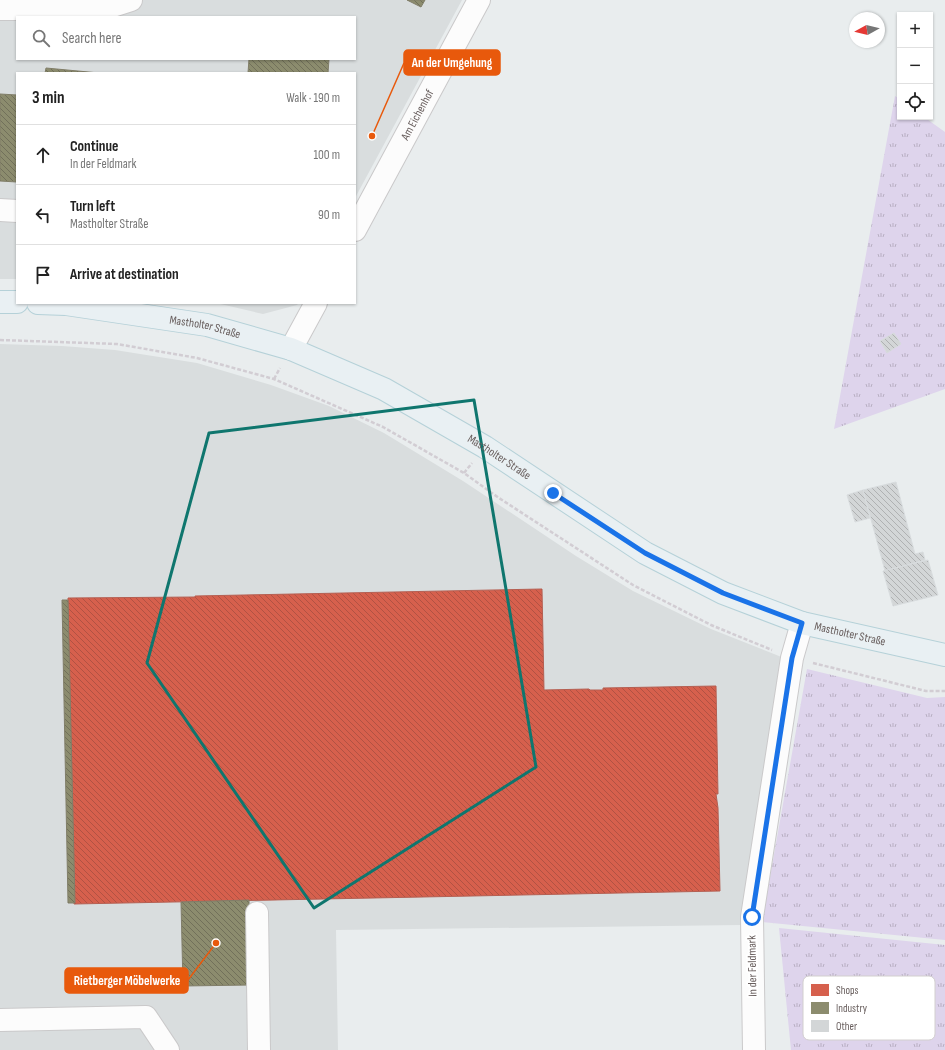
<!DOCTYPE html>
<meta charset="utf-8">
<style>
:root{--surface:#fff;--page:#f6f6f6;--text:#222;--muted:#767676;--line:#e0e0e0}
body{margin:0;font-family:"Sofia Sans Condensed",sans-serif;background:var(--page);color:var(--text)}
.controls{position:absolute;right:12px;top:12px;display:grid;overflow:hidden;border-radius:0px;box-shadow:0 1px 3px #0004}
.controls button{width:36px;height:36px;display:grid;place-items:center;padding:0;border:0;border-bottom:1px solid var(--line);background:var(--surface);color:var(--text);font:20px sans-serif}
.compass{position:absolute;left:849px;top:12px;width:36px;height:36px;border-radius:50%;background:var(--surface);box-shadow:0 1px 3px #0004;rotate:262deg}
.stop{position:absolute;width:12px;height:12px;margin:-9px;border:3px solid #1a73e8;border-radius:50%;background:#fff}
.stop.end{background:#1a73e8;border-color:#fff;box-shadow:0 1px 4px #0008}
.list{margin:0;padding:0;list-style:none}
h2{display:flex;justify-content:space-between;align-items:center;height:52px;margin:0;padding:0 16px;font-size:17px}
h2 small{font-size:13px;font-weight:400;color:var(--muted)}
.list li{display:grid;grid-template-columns:26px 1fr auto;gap:12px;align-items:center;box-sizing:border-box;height:60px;padding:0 16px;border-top:1px solid var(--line)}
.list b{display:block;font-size:15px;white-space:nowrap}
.list p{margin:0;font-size:13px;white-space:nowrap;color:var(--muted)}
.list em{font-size:13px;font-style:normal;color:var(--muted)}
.icon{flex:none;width:22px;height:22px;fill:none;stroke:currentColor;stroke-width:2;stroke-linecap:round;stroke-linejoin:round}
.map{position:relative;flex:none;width:945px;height:1050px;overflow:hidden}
.search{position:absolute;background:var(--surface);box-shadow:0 1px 3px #0004;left:16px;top:16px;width:340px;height:44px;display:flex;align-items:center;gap:10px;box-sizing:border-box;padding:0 14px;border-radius:0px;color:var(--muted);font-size:15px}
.panel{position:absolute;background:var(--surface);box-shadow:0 1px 3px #0004;left:16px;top:72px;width:340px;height:232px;border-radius:0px}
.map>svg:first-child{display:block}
.industrial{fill:#d9ddde;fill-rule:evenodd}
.grass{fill:url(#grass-tufts)}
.shops{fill:url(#shops-back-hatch);stroke:#b55f52}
.industry{fill:url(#industry-back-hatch);stroke:#817e69}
.building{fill:url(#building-back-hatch);stroke:#d8dcde}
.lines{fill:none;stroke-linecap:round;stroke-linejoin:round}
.minor-casing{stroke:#cac9ca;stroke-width:24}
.major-casing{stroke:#b5d1d8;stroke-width:24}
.path{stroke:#d2cdd3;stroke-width:2.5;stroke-dasharray:4 2;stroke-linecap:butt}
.minor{stroke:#fcfcfc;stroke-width:22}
.major{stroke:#e9f0f3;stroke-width:22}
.route{stroke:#1a73e8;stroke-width:5}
.marked{fill:none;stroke:#0f766e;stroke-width:3;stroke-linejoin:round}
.labels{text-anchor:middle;stroke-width:4;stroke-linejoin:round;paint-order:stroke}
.street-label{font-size:12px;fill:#685e5d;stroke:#fff}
.key{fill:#fff;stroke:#d2cfce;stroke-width:1}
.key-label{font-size:11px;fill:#685e5d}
.leader{fill:none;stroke:#e8590c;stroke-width:1.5}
.callout-dot{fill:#e8590c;stroke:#fff;stroke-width:1.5}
.callout{fill:#e8590c;stroke:#e8590c;stroke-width:1.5}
.callout-label{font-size:13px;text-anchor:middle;font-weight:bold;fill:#fff}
</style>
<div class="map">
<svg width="945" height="1050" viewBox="0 0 945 1050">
<defs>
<pattern id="grass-tufts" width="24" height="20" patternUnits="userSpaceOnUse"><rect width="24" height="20" fill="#ded4ec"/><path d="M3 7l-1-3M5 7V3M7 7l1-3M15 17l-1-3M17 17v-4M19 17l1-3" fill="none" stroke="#b8afc2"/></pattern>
<pattern id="shops-back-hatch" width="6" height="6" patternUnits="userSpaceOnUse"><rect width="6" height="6" fill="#d6604d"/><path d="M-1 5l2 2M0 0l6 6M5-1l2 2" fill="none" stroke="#b15243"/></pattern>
<pattern id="industry-back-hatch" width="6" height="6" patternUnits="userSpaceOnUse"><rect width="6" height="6" fill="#8c8c6e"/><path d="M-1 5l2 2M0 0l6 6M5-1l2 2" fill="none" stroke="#71705a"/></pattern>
<pattern id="building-back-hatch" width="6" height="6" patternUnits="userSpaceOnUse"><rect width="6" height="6" fill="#d3d6d7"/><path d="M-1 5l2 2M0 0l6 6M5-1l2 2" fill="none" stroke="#afb1b2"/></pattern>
</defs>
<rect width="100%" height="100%" fill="#e9edee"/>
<g class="industrial">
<path d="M0,0H462L355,198V73H17V279H0ZM17,17H355V59H17Z"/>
<path d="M216,303H299L297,305L263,314Z"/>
<path d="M0,344L62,346L115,350L197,363L271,385L329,406L384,433L463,481L576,556L633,591L711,629L784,658L741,925L336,930L338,1050H0Z"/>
</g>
<g class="grass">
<path d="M895,96L900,99V117H924L945,132V389L834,429Z"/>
<path d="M807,669L927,698L945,697V940L762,922Z"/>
<path d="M779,928L945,945V1050H791Z"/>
</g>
<path class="shops" d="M542,589L544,690L589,689L590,690H603V688L716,686L718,794H716L718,808L720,891L74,904L68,598L195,597V596Z"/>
<g class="industry">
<path d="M407,0H425L421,7Z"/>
<path d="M249,59H329L328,73H248Z"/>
<path d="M46,68L99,73H45Z"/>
<path d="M0,94L17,95V182L0,181Z"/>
<path d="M62,600H68L75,903H68Z"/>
<path d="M249,900L250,985L183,986L181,902Z"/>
</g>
<g class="building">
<path d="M894,333L901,344L887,353L880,341Z"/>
<path d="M896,482L915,554L923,552L925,560L885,571L863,490Z"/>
<path d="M863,490L870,518L855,522L847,495Z"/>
<path d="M928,560L938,595L893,606L883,571Z"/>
</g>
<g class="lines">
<g class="minor-casing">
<g id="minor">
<path d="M0,9H103L131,0"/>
<path d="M0,210L17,211"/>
<path id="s1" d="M355,230L479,0"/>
<path d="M291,349L316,303"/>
<path d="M257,913L259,1050"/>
<path d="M0,1020L146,1017L168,1050"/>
<path d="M754,1050L752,917L792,658L802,623"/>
</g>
</g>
<g class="major-casing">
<g id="major">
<path d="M0,302H17"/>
<path id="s2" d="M38,303L66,304L207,325L291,349L384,389L485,447L645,553L723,593L802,623L945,655"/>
</g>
</g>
<g class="path">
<path d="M0,340L117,344L197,358L274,379L383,427L464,473L499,498L633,585L711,625L772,650"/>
<path d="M274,379L280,368"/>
<path d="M464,473L472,463"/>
<path d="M813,663L926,691H945"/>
</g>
<use href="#minor" class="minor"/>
<use href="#major" class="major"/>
</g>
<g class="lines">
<path class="route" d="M553,493L645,553L723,593L802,623L792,658L752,917"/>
</g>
<path class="marked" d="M474,400L536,767L314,908L147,663L209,433Z"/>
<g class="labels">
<g class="street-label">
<text dy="4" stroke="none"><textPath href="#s1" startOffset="131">Am Eichenhof</textPath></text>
<text dy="4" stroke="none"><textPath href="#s2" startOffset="169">Mastholter Straße</textPath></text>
<text dy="4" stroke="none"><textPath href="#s2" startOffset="493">Mastholter Straße</textPath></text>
<text dy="4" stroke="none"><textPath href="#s2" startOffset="889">Mastholter Straße</textPath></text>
<text transform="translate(752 966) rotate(-91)" y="4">In der Feldmark</text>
</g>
</g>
<rect x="803" y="976" width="132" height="64" rx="6" class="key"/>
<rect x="811" y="984" width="18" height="12" fill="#d6604d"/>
<rect x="811" y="1002" width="18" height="12" fill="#8c8c6e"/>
<rect x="811" y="1020" width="18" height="12" fill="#d3d6d7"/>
<g class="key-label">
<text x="836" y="994">Shops</text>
<text x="836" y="1012">Industry</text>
<text x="836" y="1030">Other</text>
</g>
<path class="leader" d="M372 136L404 63M216 943L188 980"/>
<g class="callout-dot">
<circle cx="372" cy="136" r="4"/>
<circle cx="216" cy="943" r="4"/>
</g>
<g class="callout">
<rect x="404" y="50" width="96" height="25" rx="4"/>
<rect x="65" y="968" width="123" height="25" rx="4"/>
</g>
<g class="callout-label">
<text x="452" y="67">An der Umgehung</text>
<text x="127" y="985">Rietberger Möbelwerke</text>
</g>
</svg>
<div class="controls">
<button>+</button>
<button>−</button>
<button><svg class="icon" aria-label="locate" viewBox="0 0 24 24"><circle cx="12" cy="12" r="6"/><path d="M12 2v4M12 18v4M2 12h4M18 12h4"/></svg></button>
</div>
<svg class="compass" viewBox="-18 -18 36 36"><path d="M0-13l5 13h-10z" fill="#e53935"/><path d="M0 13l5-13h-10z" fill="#767676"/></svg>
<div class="stop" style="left:752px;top:917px"></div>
<div class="stop end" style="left:553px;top:493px"></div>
<div class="search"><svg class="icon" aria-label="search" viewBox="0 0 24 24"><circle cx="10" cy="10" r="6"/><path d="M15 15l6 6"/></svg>Search here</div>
<section class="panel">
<h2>3 min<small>Walk · 190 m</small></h2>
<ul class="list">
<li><svg class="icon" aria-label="ahead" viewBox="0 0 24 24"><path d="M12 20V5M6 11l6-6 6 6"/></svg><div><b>Continue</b><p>In der Feldmark</p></div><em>100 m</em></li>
<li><svg class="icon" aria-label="left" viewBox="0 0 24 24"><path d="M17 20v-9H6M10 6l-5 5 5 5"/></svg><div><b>Turn left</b><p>Mastholter Straße</p></div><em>90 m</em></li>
<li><svg class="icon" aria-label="arrive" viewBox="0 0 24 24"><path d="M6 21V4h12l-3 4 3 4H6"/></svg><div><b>Arrive at destination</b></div></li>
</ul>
</section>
</div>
